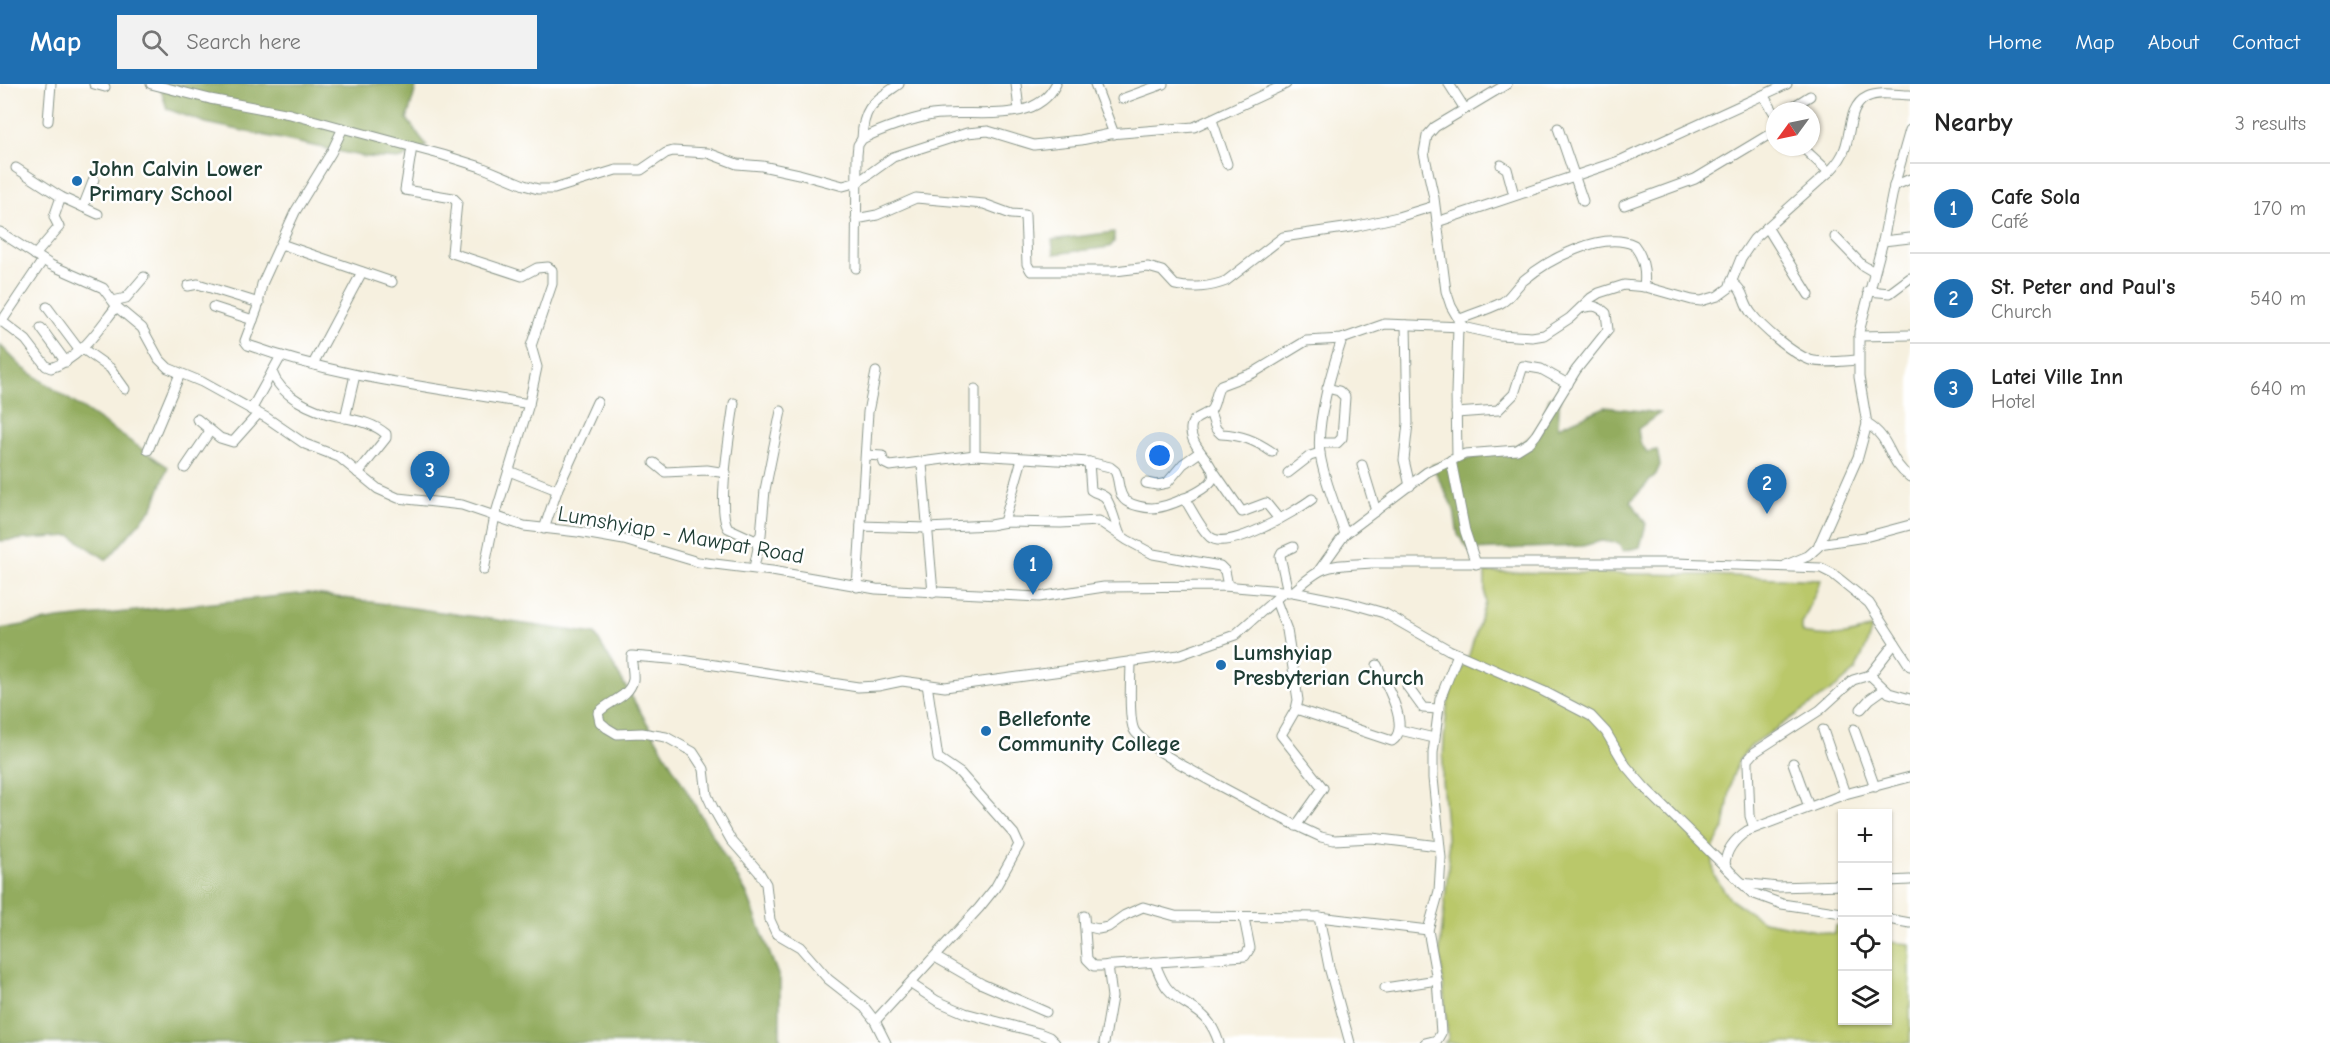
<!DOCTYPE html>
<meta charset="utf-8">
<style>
:root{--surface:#fff;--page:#f2f2f2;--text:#222;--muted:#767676;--line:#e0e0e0;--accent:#1f6fb2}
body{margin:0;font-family:"Comic Neue",sans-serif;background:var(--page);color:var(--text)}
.controls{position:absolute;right:18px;bottom:18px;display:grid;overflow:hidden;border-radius:0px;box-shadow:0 2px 4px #0004}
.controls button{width:54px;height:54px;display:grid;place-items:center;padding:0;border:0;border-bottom:2px solid var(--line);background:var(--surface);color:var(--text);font:30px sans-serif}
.compass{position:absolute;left:1766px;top:18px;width:54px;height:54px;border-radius:50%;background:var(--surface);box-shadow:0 2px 4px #0004;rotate:237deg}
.you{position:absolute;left:1160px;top:372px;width:21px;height:21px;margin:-15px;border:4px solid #fff;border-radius:50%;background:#1a73e8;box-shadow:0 0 0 9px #1a73e833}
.badge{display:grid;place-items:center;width:39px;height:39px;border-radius:50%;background:var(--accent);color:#fff;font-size:20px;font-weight:700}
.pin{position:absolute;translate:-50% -50px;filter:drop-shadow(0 2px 3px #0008)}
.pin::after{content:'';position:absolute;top:32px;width:21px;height:18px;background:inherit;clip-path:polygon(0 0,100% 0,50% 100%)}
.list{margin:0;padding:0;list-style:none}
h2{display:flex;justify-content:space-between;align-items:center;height:78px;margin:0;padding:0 24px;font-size:26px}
h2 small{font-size:20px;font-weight:400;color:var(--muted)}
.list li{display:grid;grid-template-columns:39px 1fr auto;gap:18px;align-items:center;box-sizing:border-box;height:90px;padding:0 24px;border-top:2px solid var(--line)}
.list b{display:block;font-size:22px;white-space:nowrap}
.list p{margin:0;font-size:20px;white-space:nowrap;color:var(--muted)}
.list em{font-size:20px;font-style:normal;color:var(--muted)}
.icon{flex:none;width:33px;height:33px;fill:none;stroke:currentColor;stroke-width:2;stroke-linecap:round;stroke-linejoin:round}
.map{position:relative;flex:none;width:1910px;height:959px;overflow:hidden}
header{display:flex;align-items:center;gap:36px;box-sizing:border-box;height:84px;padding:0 30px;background:var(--accent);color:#fff}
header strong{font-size:28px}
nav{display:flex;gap:33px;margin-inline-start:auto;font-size:21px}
.search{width:420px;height:54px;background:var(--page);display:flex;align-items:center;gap:15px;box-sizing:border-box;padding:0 21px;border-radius:0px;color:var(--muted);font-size:22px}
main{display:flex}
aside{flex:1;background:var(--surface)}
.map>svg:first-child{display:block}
.green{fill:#bac86a;stroke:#6c824f;stroke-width:1.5}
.forest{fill:#93ac5e;stroke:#597449;stroke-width:1.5}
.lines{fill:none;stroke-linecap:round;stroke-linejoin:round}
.minor-casing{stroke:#8a968a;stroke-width:11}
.minor{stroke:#fff;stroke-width:9}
.poi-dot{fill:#1f6fb2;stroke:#fff;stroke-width:2}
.labels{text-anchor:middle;stroke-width:5;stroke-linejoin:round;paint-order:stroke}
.poi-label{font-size:22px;font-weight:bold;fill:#1f3d34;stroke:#fff;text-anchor:start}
.street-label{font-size:22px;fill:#1f3d34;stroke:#fff}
</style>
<header>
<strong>Map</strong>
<div class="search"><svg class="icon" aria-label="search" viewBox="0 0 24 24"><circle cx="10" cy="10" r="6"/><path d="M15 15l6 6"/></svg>Search here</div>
<nav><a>Home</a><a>Map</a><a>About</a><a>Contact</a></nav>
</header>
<main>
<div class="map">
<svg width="1910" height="959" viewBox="0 0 1910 959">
<rect width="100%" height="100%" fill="#fff"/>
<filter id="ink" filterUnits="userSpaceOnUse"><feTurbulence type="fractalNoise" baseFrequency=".0167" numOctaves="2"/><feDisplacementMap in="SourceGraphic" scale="12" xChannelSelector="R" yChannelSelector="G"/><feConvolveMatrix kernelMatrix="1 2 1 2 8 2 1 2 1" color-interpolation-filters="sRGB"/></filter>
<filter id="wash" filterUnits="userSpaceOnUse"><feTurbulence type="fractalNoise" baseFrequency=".008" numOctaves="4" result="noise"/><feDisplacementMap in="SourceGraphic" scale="24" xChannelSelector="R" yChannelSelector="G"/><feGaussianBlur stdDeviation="1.35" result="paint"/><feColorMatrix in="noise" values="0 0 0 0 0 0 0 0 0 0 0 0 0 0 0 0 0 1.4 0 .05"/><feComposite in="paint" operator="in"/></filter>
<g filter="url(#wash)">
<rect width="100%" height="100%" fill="#f6f0df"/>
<path class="green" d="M1485,488L1709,491L1821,496L1802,540V549C1827,553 1849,554 1872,543L1866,563L1855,587L1839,601L1752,661L1739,676L1732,694L1724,744L1712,766L1714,791L1730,815L1763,837L1834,850L1835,842L1842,841V936H1888V858L1910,860V959H1444L1448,955L1440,865L1449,775L1442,696L1444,656L1447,623L1453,600L1469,571L1485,519Z"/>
<g class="forest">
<path d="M159,0H417L407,35L427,62L402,75L365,73L206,39L167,25Z"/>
<path d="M1114,148V158L1110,163L1054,170L1052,156Z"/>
<path d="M0,261L22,283L168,383L153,423L107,476L71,452L0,457Z"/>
<path d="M1560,309L1558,343L1605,323L1660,329L1638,345L1640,358L1647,368L1657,366L1660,381L1656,390L1631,417L1646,440L1640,463L1623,467L1618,459L1601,457L1583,462L1469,466L1458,451L1454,426L1432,381C1464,374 1523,372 1540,341C1545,333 1547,322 1549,314Z"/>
<path d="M308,509L595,550L747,810L780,896V959H0V545L58,535Z"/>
</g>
</g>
<g filter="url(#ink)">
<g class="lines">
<g class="minor-casing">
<g id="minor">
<path d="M94,0L105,3"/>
<path d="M151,0L210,15L290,30L443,71L481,83L524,101L538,105H554L616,86H641L666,69L673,67L708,69L737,80L762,82L799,90L843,102L858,98L893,73L967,49L988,47L1034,61L1081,56L1110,50L1194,43L1286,0"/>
<path d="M1016,0L1019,26"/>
<path d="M1095,0L1114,50"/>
<path d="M1449,0L1465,25"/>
<path d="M1507,0L1435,43L1427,52L1424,69L1434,114L1446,207L1451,222L1463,243L1499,251L1532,253L1544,251L1570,234L1591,214L1599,209L1624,201L1646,203L1692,216L1701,217L1718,212L1729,204L1741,174L1754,155L1829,88C1836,81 1842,74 1845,64C1851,48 1849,21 1867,13C1879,7 1897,11 1910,11"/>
<path d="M1763,11L1775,30"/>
<path d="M1122,15L1163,0"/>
<path d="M1786,27L1810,12"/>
<path d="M1212,36L1227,80"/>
<path d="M48,37L51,0"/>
<path d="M1558,44L1583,117"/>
<path d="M342,46L331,69L295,128L262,200L257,225L245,257L248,261C339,294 434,303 529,320"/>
<path d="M862,55C863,22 874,18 899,0"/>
<path d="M412,63L405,106L453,114L457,118L452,169L522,192L537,184L548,183L552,186V200L531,262L537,283L529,320L495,432L484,486"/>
<path d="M1802,63L1829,88"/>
<path d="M1501,81L1507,85L1514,111"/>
<path d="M16,84L61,113L98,130"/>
<path d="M1894,102L1910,95"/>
<path d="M1624,121L1695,95L1775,47"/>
<path d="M83,123L94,95"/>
<path d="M856,135L877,131L916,114L984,120L1011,130L1025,131L1027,180L1031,187H1115L1148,183L1162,187L1175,201C1191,205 1211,203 1226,197L1283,153L1358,142L1398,133L1434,122"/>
<path d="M1437,138L1619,77L1787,0"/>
<path d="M1767,143L1809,211"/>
<path d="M0,148L51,181L103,204L118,224L142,244L159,275L168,284L202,298L267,334L305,360L339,373L378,405L398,414L462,421L524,442L578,448L624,456L698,478L772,487L876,505L1039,513L1104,503L1224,502L1293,508L1349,519L1384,529L1449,566L1543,607L1591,632L1606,648L1626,682L1645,704L1752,809L1782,820L1842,829"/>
<path d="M1835,153L1862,181L1874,188"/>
<path d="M1883,157L1910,154"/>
<path d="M281,160L392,198"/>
<path d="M35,171L59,143L54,133L61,113"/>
<path d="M856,184L857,71L858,61L862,55C881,45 911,35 932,31C970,24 1034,44 1056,0"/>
<path d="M1731,198C1745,206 1742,217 1751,229C1762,244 1793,270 1810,276C1824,280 1843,277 1857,276"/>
<path d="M188,202L198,200L259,219"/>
<path d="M1868,207L1890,209L1910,194"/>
<path d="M113,217L126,214L144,193"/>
<path d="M47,223L80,267"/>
<path d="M213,223L253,236"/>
<path d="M0,236L26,256L46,282L51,284C81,274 98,246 116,223"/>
<path d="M1458,236C1472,230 1487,226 1501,219C1510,215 1515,203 1524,196C1548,176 1602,146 1634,161C1644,174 1646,187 1644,203"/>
<path d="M2,237L43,176"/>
<path d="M1406,241L1408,339L1404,376L1410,402"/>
<path d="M41,244L66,278"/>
<path d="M1859,252L1910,251"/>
<path d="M1342,255C1332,286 1316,337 1320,370C1324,397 1337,425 1345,450"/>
<path d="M83,265L110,284L125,305"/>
<path d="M313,280L362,188"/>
<path d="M272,288C281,313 313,327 337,332C354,336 372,338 386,350V354L358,389"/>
<path d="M975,305V371"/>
<path d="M734,319C731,344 716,426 728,444L756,457L758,464L754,484"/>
<path d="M251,326L281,272"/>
<path d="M1210,328L1216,345L1221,350C1241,351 1255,356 1272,368"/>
<path d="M1456,329L1498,326L1514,310L1523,282L1541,285L1568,300"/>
<path d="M345,334L355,291"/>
<path d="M197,335L220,354L233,358L258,330"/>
<path d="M1867,340C1892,354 1887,377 1910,393"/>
<path d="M1320,359H1337L1342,354L1345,313L1339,307L1327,304"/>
<path d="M148,366L180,290"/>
<path d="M866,371L882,372L884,379L890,382L975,371L1089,378L1110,383L1115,387C1120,396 1117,410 1126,417C1132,421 1144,424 1152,424C1166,424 1208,407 1213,394C1217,380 1189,363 1191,344C1192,332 1204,333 1211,326C1216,320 1215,308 1221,301L1253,289L1306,257L1342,255L1385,240L1463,243"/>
<path d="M1457,373L1456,310L1458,243"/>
<path d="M1451,376L1465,447L1476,480"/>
<path d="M1089,378L1091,406C1096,410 1101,409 1105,413C1111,419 1116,442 1120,451"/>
<path d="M654,379L665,388L707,386L726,389"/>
<path d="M922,380L933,509"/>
<path d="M1362,381L1376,427"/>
<path d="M185,384L210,347"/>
<path d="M1212,385L1242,428L1266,419L1279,435"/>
<path d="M509,387L557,406"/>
<path d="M1288,389L1310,372L1320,369"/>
<path d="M1146,399L1157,401L1167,399L1183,380L1200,368"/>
<path d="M1184,414C1192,426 1200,444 1210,453C1228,468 1296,427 1312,415"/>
<path d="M1004,438L1022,375"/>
<path d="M861,442L927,444L990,441L1006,438L1061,439L1099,437L1127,456L1153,470L1220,482L1225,487L1228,502"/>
<path d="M544,445L558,404L597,318"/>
<path d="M756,457L761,451L765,406L781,327"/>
<path d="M1819,460L1865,453L1910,441"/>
<path d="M1786,481L1808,472L1818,463L1858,373L1867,340L1859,293V248L1883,157L1894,102L1910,46"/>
<path d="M1320,485L1345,450L1427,388L1465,370L1517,366L1530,358L1536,351L1576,286L1608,246L1606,229C1597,221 1592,221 1581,224"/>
<path d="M857,503L868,328L876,288"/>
<path d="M1288,508L1280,472L1282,468L1293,463"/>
<path d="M1293,508C1325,478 1330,482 1371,479H1675L1821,484L1833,490L1869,519L1910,582"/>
<path d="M1276,517L1287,546L1298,616L1296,625L1281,651L1323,704L1296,742"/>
<path d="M1131,577C1131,592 1128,634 1134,646C1143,666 1292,740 1321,753L1334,756L1372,754L1439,762"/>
<path d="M1870,591L1895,559"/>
<path d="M1407,602L1423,624L1438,625"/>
<path d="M1296,625L1392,657C1412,644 1385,599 1377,581"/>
<path d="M1861,625L1870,615L1884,605"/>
<path d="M1854,645L1875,703"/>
<path d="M1400,646L1434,654"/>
<path d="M1823,646L1845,710"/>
<path d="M1793,679L1809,723"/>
<path d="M1754,744L1750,732L1748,681V676L1755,668L1820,626L1853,596L1870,591L1889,609L1910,615"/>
<path d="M1728,785L1725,780C1726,765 1735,755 1747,747L1845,710L1910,693"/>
<path d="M1888,797L1910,796"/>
<path d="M1741,799L1778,803L1842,801"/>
<path d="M1084,832L1087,875L1094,882H1100L1245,872L1250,864L1244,834"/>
<path d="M1319,833L1329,883L1350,959"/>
<path d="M1888,835L1910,839"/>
<path d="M1085,842L1098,845L1108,843L1125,831L1143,823L1175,832L1319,833L1428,846"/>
<path d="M935,873L982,900L1046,928"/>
<path d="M1154,878C1158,886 1161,896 1167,904C1187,928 1207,921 1219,959"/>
<path d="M911,900L937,917L965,929L1039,949L1049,953L1055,959"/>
<path d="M1385,904L1437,896"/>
<path d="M875,937L979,824L995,804L1019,761L1014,750L960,689L938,674L927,600"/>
<path d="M886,959L875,937L865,924L828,895L800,863L776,849L770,836L766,800L759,788L731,756L713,724L707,711L704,685L693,668L666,653L642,649L617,650L607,644L600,638L598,629C608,617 629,614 633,596C634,588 631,580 632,572L682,576L858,603L878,602L902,597L945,603L1179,571L1235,551L1285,507"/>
<path d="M1104,959L1112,913L1108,881"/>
<path d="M1425,959L1437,956L1441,949L1437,896L1428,846L1439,807L1441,774L1433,694V669L1440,615L1458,570"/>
</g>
</g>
<use href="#minor" class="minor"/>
</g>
</g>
<g class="poi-dot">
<circle cx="77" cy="97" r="6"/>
<circle cx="1221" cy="581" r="6"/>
<circle cx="986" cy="647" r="6"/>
</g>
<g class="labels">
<g class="poi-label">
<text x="89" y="92">John Calvin Lower<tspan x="89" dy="25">Primary School</tspan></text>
<text x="1233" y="576">Lumshyiap<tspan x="1233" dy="25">Presbyterian Church</tspan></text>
<text x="998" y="642">Bellefonte<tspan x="998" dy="25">Community College</tspan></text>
</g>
<g class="street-label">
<text transform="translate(681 450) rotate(10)" y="8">Lumshyiap - Mawpat Road</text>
</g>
</g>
</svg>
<div class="controls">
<button>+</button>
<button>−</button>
<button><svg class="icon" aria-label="locate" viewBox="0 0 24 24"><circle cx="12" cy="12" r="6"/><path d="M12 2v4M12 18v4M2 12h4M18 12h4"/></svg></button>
<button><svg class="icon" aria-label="layers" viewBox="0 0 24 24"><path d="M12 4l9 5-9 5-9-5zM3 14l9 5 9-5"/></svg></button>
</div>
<svg class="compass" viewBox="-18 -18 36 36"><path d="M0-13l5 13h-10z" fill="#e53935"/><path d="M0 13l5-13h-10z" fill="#767676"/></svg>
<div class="you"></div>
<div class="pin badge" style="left:1033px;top:511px">1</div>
<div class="pin badge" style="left:1767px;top:430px">2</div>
<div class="pin badge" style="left:430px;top:417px">3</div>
</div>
<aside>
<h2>Nearby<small>3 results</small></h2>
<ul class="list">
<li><span class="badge">1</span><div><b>Cafe Sola</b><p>Café</p></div><em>170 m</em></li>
<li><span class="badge">2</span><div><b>St. Peter and Paul's</b><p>Church</p></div><em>540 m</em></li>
<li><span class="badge">3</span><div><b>Latei Ville Inn</b><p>Hotel</p></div><em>640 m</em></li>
</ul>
</aside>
</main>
